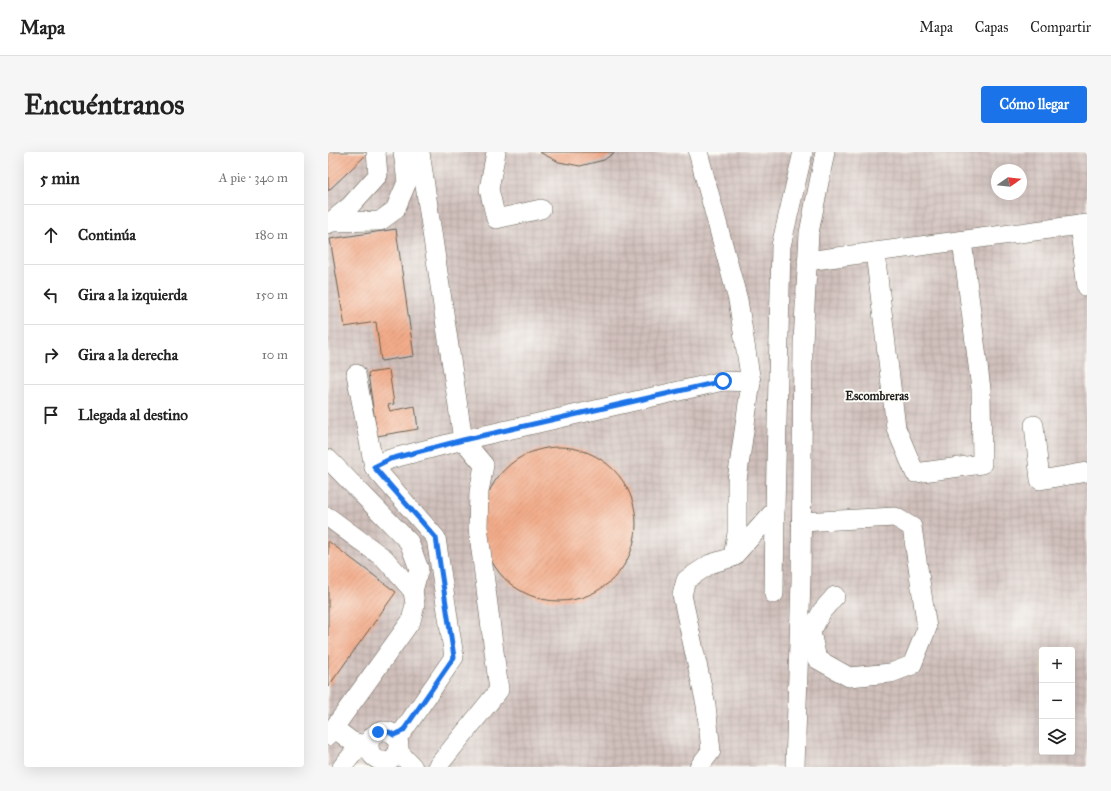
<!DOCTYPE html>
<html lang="es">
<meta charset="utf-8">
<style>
:root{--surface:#fff;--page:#f6f6f6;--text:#222;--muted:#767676;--line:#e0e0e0;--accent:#1a73e8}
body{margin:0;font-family:"IM FELL Great Primer",serif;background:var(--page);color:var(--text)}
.controls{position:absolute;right:12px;bottom:12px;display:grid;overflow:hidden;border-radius:4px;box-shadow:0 4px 16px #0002}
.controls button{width:36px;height:36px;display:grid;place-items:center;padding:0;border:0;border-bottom:1px solid var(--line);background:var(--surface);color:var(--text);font:20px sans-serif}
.compass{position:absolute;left:663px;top:12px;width:36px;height:36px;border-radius:50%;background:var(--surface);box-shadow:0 4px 16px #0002;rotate:76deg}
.stop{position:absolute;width:12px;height:12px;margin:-9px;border:3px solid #1a73e8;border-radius:50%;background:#fff}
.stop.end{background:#1a73e8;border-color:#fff;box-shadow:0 1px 4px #0008}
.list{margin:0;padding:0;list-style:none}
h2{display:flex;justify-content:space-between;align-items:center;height:52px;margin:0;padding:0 16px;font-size:17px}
h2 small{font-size:13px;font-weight:400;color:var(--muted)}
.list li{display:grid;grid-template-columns:26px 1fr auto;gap:12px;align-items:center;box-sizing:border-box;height:60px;padding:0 16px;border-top:1px solid var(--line)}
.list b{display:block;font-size:15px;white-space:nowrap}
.list em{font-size:13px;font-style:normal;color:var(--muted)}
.icon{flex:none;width:22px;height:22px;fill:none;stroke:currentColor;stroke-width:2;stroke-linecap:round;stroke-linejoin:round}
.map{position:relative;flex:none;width:759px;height:615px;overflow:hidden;border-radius:4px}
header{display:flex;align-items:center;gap:24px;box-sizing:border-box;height:56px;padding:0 20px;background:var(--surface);border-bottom:1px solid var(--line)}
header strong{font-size:19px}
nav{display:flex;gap:22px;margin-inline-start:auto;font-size:14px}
.intro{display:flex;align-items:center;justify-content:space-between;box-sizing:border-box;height:96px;padding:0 24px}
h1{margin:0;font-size:28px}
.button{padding:10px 18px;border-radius:4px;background:var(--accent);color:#fff;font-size:14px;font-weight:700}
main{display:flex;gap:24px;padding:0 24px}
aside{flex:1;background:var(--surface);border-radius:4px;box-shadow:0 4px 16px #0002}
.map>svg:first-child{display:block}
.industrial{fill:url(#industrial-grid);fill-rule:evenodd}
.building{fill:url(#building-hatch)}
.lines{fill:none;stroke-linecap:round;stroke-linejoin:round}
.minor-casing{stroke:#646053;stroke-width:20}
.minor{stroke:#fff;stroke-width:19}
.route{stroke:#1a73e8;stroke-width:5}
.labels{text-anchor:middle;stroke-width:4;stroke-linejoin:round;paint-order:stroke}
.neighbourhood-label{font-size:12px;font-weight:bold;fill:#1c1c1c;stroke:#fdfcf7}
</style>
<header>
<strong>Mapa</strong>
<nav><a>Mapa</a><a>Capas</a><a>Compartir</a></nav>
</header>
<div class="intro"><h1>Encuéntranos</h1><a class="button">Cómo llegar</a></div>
<main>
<aside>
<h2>5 min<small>A pie · 340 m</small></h2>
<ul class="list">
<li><svg class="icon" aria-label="ahead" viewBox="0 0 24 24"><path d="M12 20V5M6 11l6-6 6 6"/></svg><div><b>Continúa</b></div><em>180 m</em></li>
<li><svg class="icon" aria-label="left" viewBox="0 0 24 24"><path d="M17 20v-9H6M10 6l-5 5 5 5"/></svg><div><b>Gira a la izquierda</b></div><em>150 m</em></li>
<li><svg class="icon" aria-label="right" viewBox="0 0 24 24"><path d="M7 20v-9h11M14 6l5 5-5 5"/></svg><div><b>Gira a la derecha</b></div><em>10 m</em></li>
<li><svg class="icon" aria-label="arrive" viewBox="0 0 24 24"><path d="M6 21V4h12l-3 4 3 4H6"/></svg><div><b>Llegada al destino</b></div></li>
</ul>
</aside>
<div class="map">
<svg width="759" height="615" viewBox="0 0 759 615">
<defs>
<pattern id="industrial-grid" width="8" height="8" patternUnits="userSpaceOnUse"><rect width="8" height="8" fill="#d0c0bc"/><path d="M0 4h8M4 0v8" fill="none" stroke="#b2a4a1"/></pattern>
<pattern id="building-hatch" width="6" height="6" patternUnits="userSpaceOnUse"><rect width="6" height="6" fill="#f2ac8a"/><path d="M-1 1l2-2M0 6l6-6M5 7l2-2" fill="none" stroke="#cf9376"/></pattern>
</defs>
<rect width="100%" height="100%" fill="#fdfcf7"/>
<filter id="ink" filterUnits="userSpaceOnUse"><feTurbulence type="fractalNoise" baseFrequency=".025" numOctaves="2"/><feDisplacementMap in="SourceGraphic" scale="8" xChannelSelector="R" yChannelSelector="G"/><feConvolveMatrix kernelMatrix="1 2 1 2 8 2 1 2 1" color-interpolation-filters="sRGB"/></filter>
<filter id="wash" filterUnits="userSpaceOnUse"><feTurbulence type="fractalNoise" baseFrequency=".012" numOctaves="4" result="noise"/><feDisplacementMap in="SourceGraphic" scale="16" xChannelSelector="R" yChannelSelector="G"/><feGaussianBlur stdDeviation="0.9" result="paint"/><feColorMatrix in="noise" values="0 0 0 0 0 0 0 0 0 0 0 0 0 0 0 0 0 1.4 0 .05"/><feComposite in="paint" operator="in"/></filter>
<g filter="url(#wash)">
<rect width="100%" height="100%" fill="#ebdeba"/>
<path class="industrial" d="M0,0H759V615H0ZM669,18H693V42H669ZM714,498H744V600H714Z"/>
<g id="blocks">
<g class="building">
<path d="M0,0H38L39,2L0,39Z"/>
<path d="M211,0H287L276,8L252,14L231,10Z"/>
<path d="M68,77L86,204L53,209L48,170L17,175L2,87Z"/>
<path d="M61,218L66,252L60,253L62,259L87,254L90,277L49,284L40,221Z"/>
<circle cx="231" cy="372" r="77"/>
<path d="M0,389L68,440L0,535Z"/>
</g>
</g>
</g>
<g filter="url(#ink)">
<use href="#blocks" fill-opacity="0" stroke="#646053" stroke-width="1"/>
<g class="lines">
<g class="minor-casing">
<g id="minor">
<path d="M92,0L135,288L156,313L151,340L150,375L171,538L109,615"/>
<path d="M168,0L161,37L168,67L213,57"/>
<path d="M370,0L410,148L423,230L409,328V381L405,405"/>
<path d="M3,70L52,69L67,58L79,30L75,0"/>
<path d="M0,72L22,54L50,23L48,0"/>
<path d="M751,73L759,135"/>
<path d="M547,100L568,276L587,321L654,312L653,237L634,89"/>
<path d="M479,109L759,72"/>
<path d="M28,222L46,315L108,386L126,505L75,579L66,583"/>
<path d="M706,273L712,328L759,320"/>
<path d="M0,307L81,390L91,417L85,439L57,407L0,365"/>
<path d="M46,315L62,307L135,288L395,229L423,230"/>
<path d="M473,370L567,365L584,375L599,476L584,513L563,521L521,525L489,507L483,480L494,459L507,444"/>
<path d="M446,442L447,358"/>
<path d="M6,576L23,589L40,595"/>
<circle cx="56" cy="594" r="15"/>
<path d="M0,584L83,469L87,452L85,439"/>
<path d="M70,599L85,615"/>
<path d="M14,615L33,592"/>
<path d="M371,615L383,599L378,553L354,443L358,428L382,412L405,405L447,358L453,94L475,0"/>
<path d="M467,615L473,428L475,190L481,81L497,0"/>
</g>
</g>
<use href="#minor" class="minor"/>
</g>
</g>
<g class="lines" filter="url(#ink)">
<path class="route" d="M50,580H61L66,583L75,579L126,505L108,386L46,315L62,307L135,288L395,229"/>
</g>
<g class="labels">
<g class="neighbourhood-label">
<text x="549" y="248">Escombreras</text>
</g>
</g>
</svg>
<div class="controls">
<button>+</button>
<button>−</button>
<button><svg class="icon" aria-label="layers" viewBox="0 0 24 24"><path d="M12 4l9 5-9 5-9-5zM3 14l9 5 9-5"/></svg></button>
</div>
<svg class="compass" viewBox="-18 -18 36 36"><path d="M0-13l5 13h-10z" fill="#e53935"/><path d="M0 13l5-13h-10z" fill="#767676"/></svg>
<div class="stop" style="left:395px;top:229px"></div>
<div class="stop end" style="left:50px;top:580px"></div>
</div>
</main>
